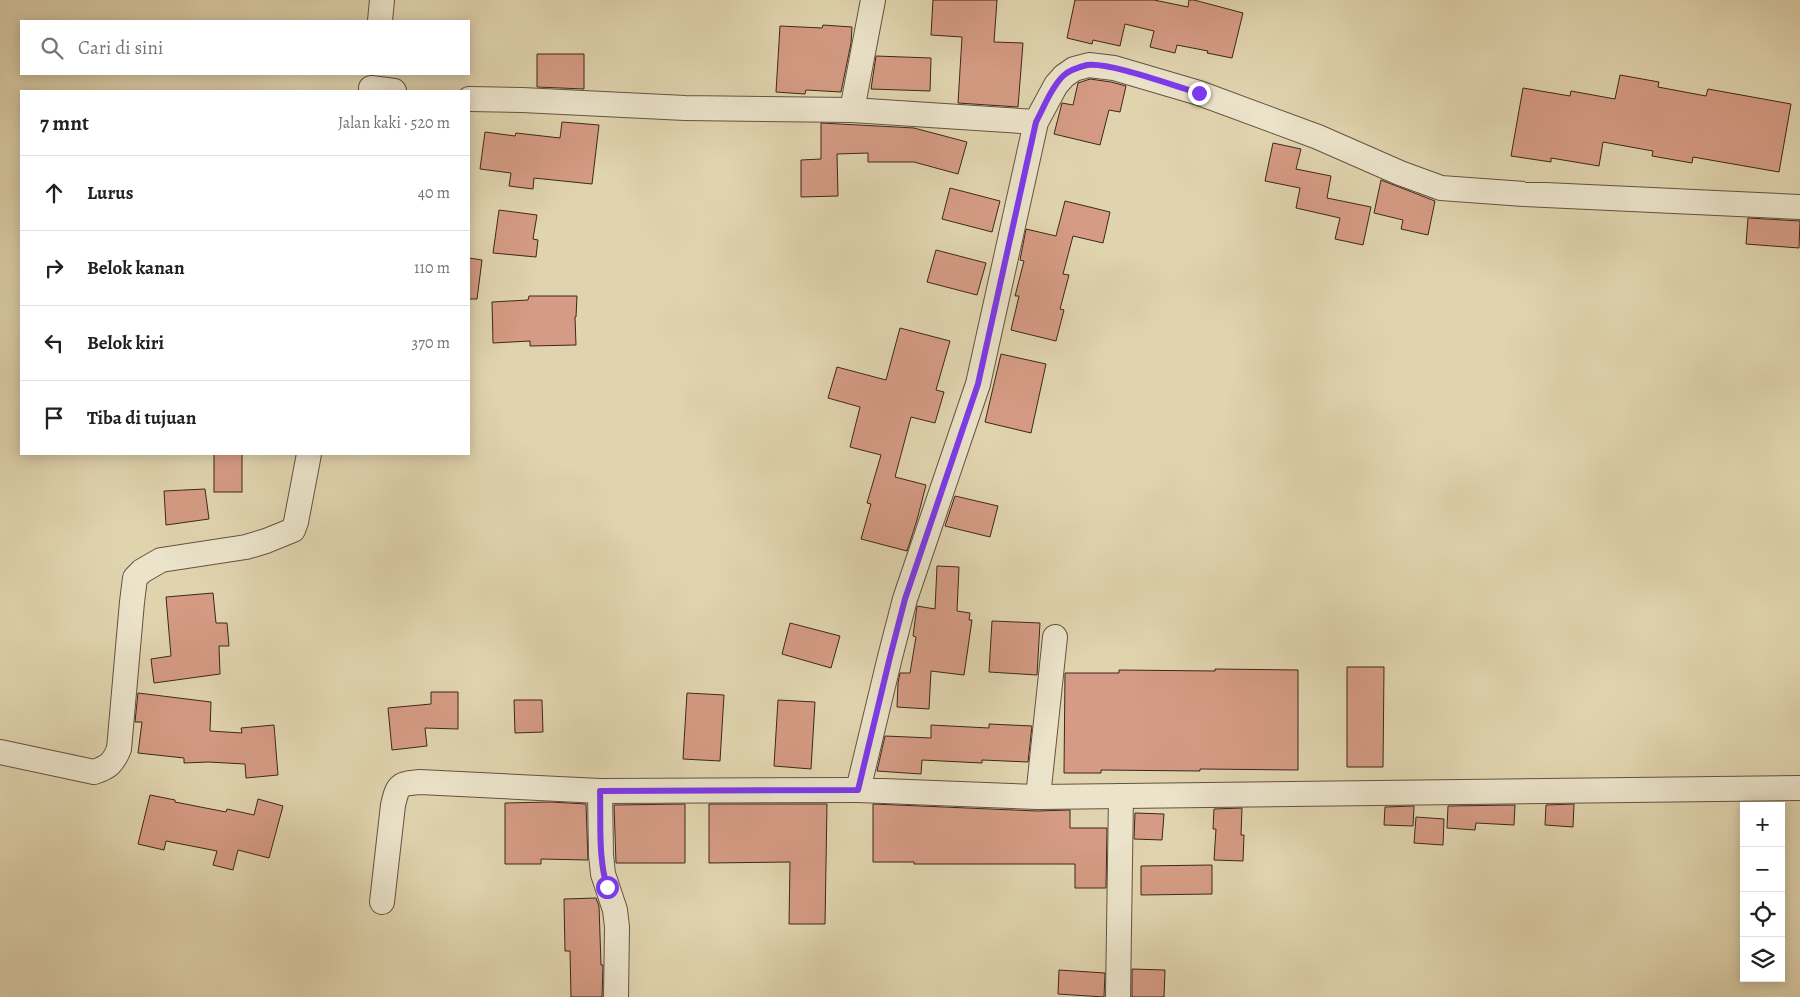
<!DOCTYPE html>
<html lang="id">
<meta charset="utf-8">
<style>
:root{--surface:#fff;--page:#f2f2f2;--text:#202124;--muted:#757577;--line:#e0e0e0}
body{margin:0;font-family:Alegreya,serif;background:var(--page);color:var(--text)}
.controls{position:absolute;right:15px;bottom:15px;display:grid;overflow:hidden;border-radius:0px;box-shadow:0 2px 12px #0003}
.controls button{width:45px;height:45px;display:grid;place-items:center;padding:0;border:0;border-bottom:1px solid var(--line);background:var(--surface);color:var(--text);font:25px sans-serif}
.stop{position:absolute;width:15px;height:15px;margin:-11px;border:4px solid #7c3aed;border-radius:50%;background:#fff}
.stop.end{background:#7c3aed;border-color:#fff;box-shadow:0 1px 5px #0008}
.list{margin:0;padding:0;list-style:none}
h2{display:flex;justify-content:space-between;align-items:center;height:65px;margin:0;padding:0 20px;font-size:21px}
h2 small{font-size:16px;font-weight:400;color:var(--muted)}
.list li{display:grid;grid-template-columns:32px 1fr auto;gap:15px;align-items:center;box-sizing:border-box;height:75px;padding:0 20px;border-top:1px solid var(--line)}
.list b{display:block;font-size:19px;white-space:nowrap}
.list em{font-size:16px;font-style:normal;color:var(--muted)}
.icon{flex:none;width:28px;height:28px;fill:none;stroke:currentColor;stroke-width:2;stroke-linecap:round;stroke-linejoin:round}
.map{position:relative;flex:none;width:1800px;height:997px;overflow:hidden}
.search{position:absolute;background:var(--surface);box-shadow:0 2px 12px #0003;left:20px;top:20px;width:450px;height:55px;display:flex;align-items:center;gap:12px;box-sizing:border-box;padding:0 18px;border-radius:0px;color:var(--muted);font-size:19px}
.panel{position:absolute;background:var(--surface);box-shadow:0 2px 12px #0003;left:20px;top:90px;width:450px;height:365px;border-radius:0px}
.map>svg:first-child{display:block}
.building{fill:#d59b84;stroke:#3c271b}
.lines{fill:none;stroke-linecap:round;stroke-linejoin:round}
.minor-casing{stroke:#655240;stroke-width:26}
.minor{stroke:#ebe3ca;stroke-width:24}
.route{stroke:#7c3aed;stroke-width:6}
</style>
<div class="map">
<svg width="1800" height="997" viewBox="0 0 1800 997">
<rect width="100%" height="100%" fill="#e0d4ae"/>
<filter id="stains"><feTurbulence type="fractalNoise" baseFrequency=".004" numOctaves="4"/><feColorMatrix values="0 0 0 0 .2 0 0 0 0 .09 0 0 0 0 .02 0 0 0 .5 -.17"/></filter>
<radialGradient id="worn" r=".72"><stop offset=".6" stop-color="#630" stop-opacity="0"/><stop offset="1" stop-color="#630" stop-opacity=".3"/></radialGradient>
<g class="building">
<path d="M933,0H997L994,42L1023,43L1018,107L958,103L962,37L931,35Z"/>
<path d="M1075,0H1154L1188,7L1189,0H1194L1243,13L1232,58L1207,53L1208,51L1177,45L1175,53L1150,47L1154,31L1125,24L1120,46L1093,40L1092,44L1067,38Z"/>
<path d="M823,25L852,27L851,43L841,92L806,90L805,94L776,92L780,26L822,28Z"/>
<path d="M537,54H584V89L537,87Z"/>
<path d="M876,56L931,58L930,91L871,89Z"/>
<path d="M1620,75L1659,82L1658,87L1706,96L1708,89L1791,104L1779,172L1693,157L1692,163L1652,156L1653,151L1603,142L1599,166L1551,158V162L1511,156L1523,88L1570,96L1571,91L1615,99Z"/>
<path d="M1090,79L1111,82L1126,86L1120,112L1109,110L1100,145L1054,134L1062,103L1073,105L1078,83Z"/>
<path d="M562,122L599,125L592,184L534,178L533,189L509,186L511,173L480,169L485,132L515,136L516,133L560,138Z"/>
<path d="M821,123L914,128L967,142L958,174L914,162H868V153L837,154L838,196L801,197V160L821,159Z"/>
<path d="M1273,143L1301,149L1296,169L1331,176L1327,198L1371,207L1363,245L1335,239L1340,218L1296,208L1300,188L1265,181Z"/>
<path d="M1381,180L1435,201L1428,235L1401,229L1403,220L1374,213Z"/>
<path d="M950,188L1000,201L992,232L942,219Z"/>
<path d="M1065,201L1110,212L1103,243L1073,236L1063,274L1069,275L1060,309L1064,310L1056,341L1011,330L1019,296H1015L1024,261L1020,260L1026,229L1056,236Z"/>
<path d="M499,210L537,215L533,239L538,240L536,257L493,253Z"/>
<path d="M1748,218L1800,221L1799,248L1746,244Z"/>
<path d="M936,250L986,263L977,295L927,282Z"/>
<path d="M469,258L482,260L477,299H469Z"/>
<path d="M529,296H577L576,317H575L576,345L530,346V341L493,343L492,302L528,300Z"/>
<path d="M900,328L950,341L936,390L944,392L935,423L911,417L895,477L926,485L917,520L907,551L861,539L871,504L867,503L881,455L850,447L860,407L828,398L837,367L886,380Z"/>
<path d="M1001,354L1046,364L1031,433L985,422Z"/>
<rect x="214" y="454" width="28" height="38"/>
<path d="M205,489L209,519L166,525L164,491Z"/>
<path d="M955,496L998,506L990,537L945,526Z"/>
<path d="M937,566L959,567L957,611L970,613L969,620H972L964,675L931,671L929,709L897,707L898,683L900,673H910L916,637L913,636L917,606L935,609Z"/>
<path d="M213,593L216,623H227L229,646H219L220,674L154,683L151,659L171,656L166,597Z"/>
<path d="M992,621L1040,623L1037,675L989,672Z"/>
<path d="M790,623L840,636L831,668L782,654Z"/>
<path d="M1347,667H1384L1383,767H1347Z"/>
<path d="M1215,669L1298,670V770L1200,769V771L1101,770V773H1064L1065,673H1119V670L1215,671Z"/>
<path d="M431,692H458V729L425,728L427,746L392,750L388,708L431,704Z"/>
<path d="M138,693L211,702L210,731L242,733L241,728L274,725L278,775L246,778L245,764L208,762L184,763V758L138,753L142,722H135Z"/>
<path d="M687,693L724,695L720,761L683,759Z"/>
<path d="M514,700H542L543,732L515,733Z"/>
<path d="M778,700L815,702L811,769L774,766Z"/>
<path d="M989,724L1032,726L1028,762L982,760V763L922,760L921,774L877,771L885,736L931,738V725L989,728Z"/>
<path d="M150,795L175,800V802L226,812L227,809L254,815L258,799L283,806L269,858L238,850L233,870L213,865L217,851L166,841L164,850L138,844Z"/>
<path d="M551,802L586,804L588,860L541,859V864H505V803Z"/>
<path d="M685,804V863H616L614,805Z"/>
<path d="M709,804H827L825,924H789L790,862L709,863Z"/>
<path d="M873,804L1037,811L1070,810V828H1107L1106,888H1075V864H914V862H873Z"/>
<path d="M1574,804L1573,827L1545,825L1546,805Z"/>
<path d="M1515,805L1514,825L1476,823L1475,830L1447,828L1448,806Z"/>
<path d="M1414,806L1413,826L1384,825L1385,807Z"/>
<path d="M1242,808L1241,835H1244L1243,861L1214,860L1216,829H1213L1214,809Z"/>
<path d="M1135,813L1164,814L1162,840L1134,839Z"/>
<path d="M1416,817L1444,819L1443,845L1414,843Z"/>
<path d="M1212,865V894L1141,895V866Z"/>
<path d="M596,898L599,906L601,965H603L602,997H571L570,951H565L564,899Z"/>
<path d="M1132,969L1165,970L1164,997H1132Z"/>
<path d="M1059,970L1105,973L1104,997L1058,994Z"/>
</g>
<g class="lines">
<g class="minor-casing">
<g id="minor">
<path d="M380,21L382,0"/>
<path d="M371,88L394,91"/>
<path d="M469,99L522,100L685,108L852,110L1036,122"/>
<path d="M852,110L873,0"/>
<path d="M1800,207L1524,194L1441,188L1400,173L1318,137L1199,93L1114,68L1089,65L1074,69L1064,76L1056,85L1036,122L978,384L905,599L890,657L858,790L1038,797L1800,788"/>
<path d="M0,752L94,772C109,767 113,763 119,749L132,602L135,578L142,571L161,560L246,547L266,541L293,530L296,522L309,454"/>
<path d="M600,791L601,855L603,874L615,910L617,927L616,997"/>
<path d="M1038,797L1055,637"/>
<path d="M382,902L393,805C398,784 399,784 420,782L600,791L858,790"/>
<path d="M1118,997L1121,796"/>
</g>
</g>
<use href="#minor" class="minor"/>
</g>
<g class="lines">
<path class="route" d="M607,887C598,856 601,823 600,791L858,790L890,657L905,599L978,384L1036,122C1044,107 1051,88 1063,76C1069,70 1079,67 1087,65C1110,62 1174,86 1199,93"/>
</g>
<rect width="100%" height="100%" filter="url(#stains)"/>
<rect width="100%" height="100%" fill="url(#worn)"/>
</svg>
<div class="controls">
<button>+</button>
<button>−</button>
<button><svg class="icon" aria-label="locate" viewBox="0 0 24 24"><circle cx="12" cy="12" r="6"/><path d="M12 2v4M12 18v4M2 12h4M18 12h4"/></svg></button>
<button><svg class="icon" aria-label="layers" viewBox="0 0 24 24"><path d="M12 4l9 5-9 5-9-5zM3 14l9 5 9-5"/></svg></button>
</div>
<div class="stop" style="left:607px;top:887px"></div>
<div class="stop end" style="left:1199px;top:93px"></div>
<div class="search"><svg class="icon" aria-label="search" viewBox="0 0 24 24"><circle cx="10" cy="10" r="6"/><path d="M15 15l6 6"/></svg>Cari di sini</div>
<section class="panel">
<h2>7 mnt<small>Jalan kaki · 520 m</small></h2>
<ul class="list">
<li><svg class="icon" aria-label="ahead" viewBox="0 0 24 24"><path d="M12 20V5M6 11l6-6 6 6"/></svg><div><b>Lurus</b></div><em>40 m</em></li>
<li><svg class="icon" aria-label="right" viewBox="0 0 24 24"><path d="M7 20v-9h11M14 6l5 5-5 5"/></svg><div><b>Belok kanan</b></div><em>110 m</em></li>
<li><svg class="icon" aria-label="left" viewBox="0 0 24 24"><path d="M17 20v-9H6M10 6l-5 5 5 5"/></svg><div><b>Belok kiri</b></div><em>370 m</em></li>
<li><svg class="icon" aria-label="arrive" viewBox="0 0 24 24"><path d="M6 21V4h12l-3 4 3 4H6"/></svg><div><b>Tiba di tujuan</b></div></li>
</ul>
</section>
</div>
